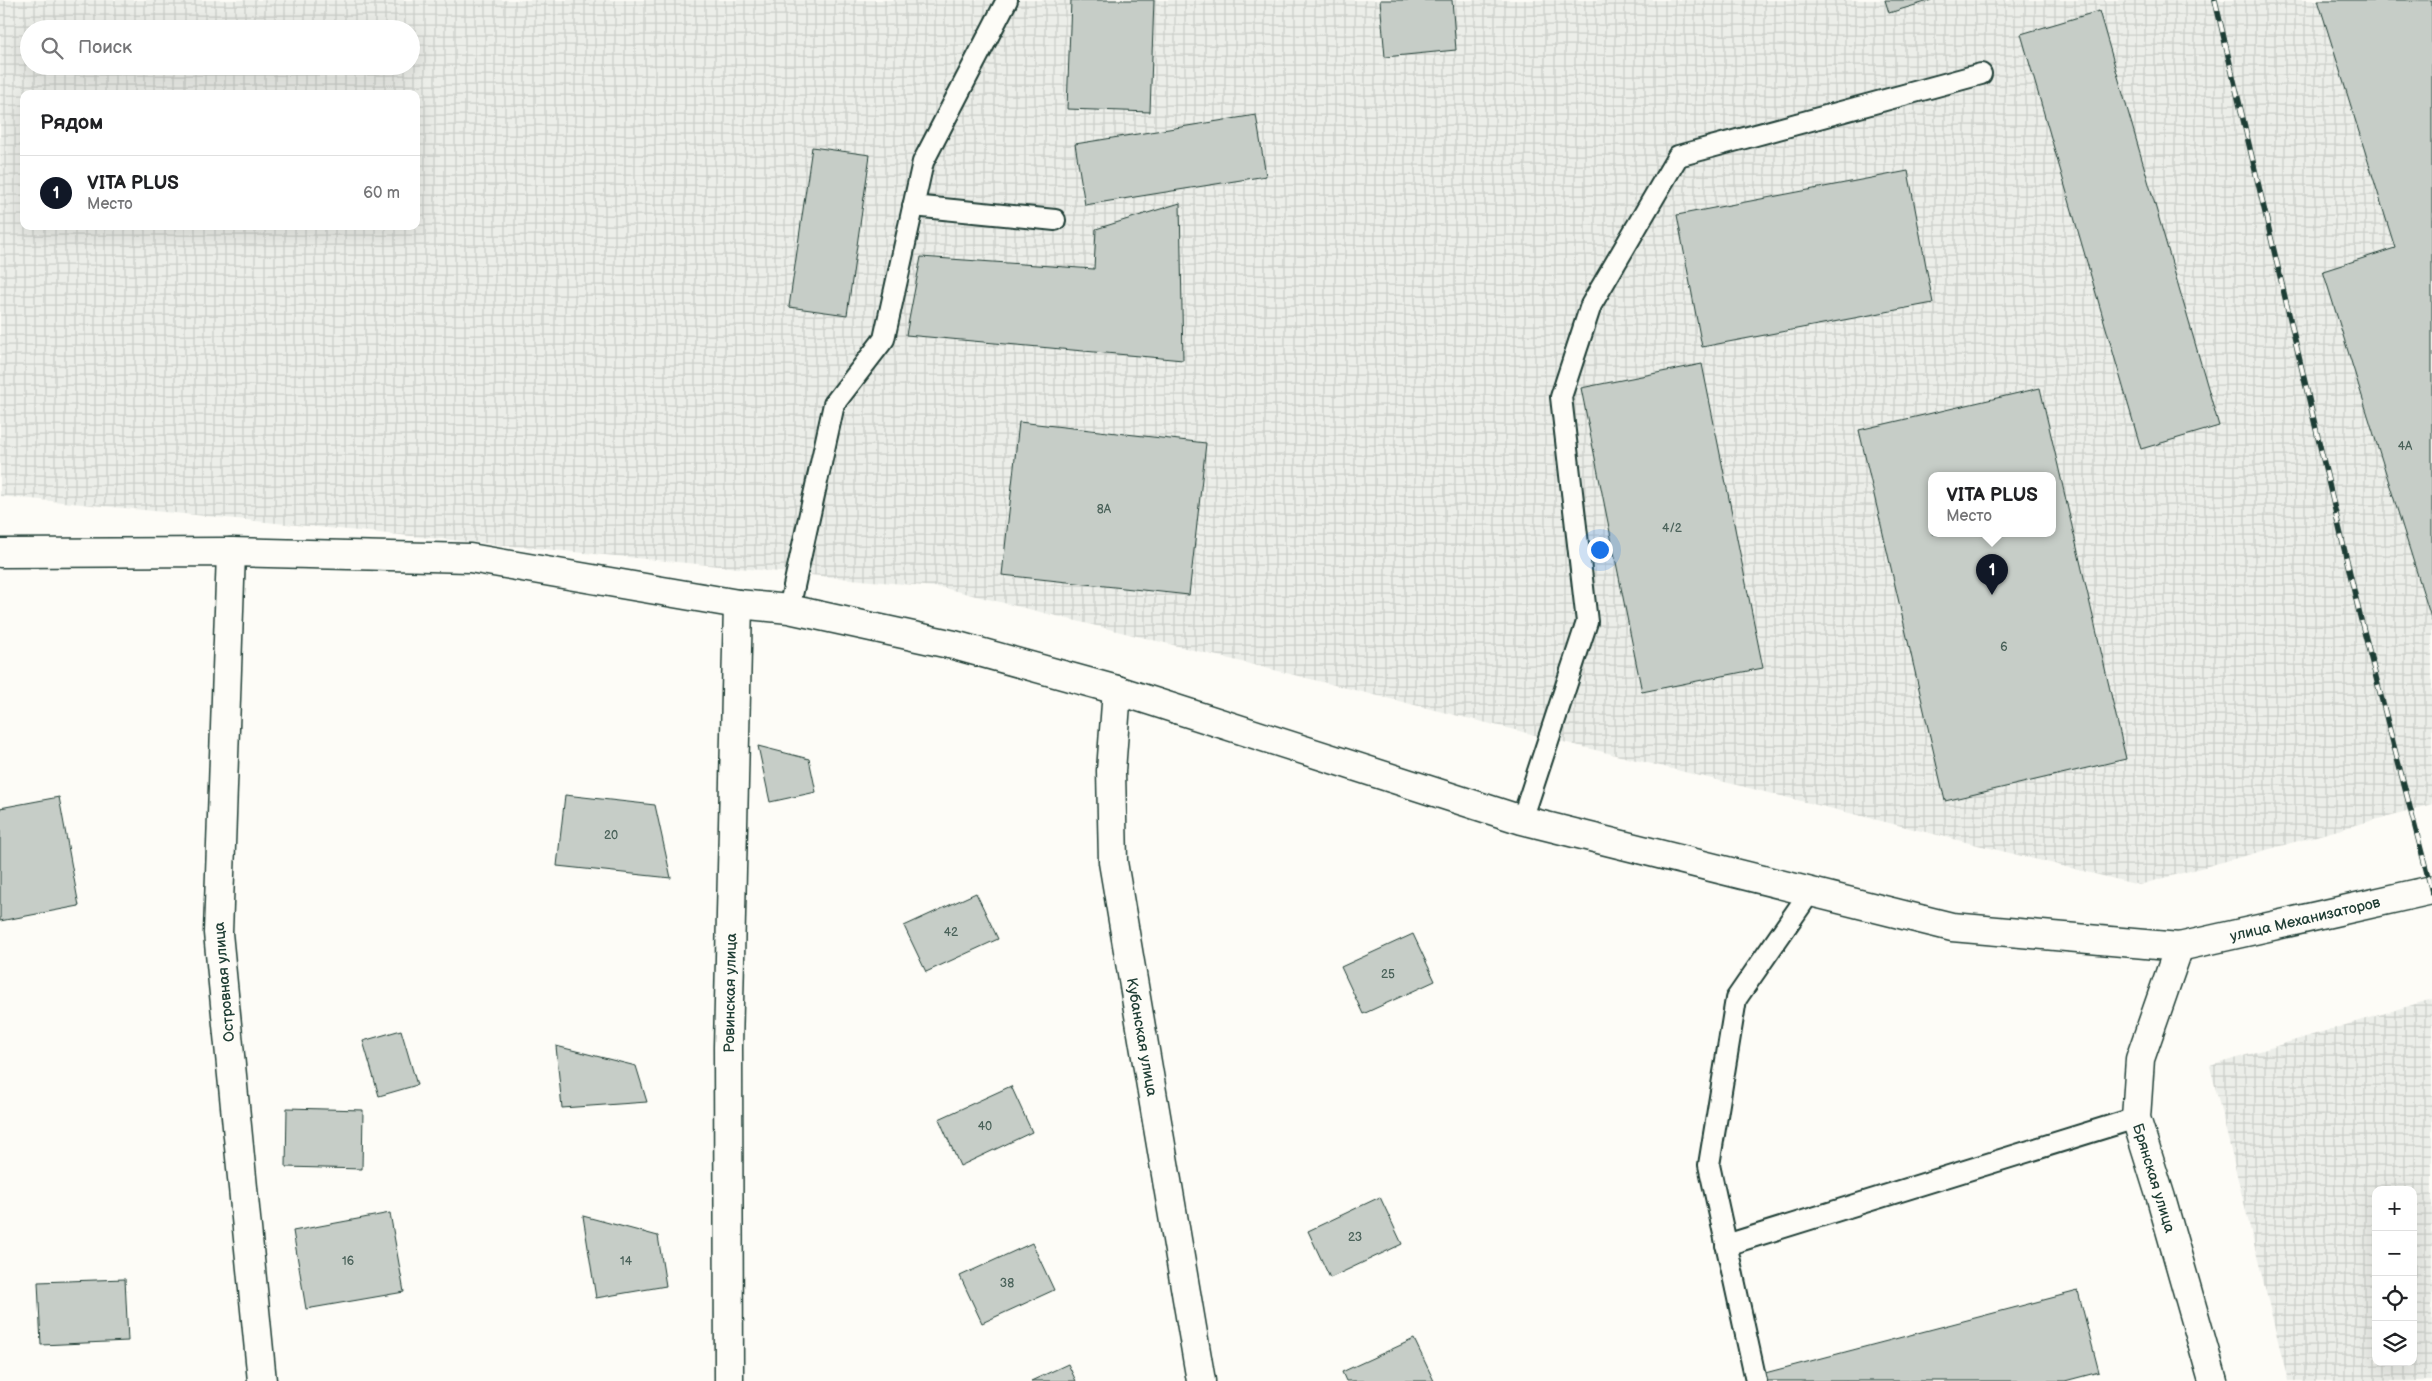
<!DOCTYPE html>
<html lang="ru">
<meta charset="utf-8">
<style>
:root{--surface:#fff;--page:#f6f6f6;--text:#202124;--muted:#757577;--line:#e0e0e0;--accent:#111827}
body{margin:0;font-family:"Balsamiq Sans",sans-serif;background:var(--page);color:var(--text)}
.controls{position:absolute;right:15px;bottom:15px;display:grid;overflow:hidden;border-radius:10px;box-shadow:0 5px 20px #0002}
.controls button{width:45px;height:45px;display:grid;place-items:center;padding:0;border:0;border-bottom:1px solid var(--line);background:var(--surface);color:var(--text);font:25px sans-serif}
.you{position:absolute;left:1599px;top:549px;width:18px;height:18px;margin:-12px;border:4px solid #fff;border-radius:50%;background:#1a73e8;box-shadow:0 0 0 8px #1a73e833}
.badge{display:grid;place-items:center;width:32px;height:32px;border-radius:50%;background:var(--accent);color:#fff;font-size:16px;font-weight:700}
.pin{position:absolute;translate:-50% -41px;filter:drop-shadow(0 1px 2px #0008)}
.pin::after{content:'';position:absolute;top:26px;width:18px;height:15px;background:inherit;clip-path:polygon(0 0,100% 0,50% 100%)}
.popup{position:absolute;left:1928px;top:472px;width:128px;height:65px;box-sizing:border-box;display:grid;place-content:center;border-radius:10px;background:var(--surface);filter:drop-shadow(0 1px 4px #0005);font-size:16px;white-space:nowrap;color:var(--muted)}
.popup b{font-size:19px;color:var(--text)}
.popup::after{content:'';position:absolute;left:50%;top:100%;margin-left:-10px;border:10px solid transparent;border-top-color:var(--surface)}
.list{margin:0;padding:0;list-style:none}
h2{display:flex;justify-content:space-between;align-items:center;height:65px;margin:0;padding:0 20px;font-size:21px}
h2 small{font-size:16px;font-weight:400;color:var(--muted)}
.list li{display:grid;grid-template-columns:32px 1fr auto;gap:15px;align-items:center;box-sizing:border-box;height:75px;padding:0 20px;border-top:1px solid var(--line)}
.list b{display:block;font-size:19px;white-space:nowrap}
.list p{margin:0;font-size:16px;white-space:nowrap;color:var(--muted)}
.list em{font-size:16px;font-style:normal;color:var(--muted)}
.icon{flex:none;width:28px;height:28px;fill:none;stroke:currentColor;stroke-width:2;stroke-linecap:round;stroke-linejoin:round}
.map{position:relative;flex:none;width:2432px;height:1381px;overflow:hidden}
.search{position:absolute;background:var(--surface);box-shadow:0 5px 20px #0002;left:20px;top:20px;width:400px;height:55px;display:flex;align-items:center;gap:12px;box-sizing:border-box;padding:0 18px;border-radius:28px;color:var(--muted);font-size:19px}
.panel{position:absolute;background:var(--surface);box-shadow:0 5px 20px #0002;left:20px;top:90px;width:400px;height:140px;border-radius:10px}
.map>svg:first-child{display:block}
.industrial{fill:url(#industrial-grid);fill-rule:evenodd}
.building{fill:#c6cdc7;stroke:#1f3d34;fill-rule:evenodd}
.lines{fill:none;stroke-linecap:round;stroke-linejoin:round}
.service-casing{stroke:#1f3d34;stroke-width:24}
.minor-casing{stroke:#1f3d34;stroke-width:31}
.tertiary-casing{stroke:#1f3d34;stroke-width:31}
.service{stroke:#fdfcf7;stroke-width:20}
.minor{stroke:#fdfcf7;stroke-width:28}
.tertiary{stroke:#fdfcf7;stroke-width:28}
.rail-casing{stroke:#1f3d34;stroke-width:5.5}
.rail{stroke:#fdfcf7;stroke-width:4;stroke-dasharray:11;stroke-linecap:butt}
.labels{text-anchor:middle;stroke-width:4.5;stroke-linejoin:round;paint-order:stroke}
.number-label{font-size:12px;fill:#496159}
.street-label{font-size:15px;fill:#1f3d34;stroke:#fdfcf7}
</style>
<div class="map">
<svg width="2432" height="1381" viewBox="0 0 2432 1381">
<defs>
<pattern id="industrial-grid" width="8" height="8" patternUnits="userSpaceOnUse" patternTransform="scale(1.25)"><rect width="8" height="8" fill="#eceee9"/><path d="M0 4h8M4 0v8" fill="none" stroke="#cacdc8"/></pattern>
</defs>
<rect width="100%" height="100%" fill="#fdfcf7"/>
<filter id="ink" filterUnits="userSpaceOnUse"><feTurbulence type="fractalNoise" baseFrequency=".02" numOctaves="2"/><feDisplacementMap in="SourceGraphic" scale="10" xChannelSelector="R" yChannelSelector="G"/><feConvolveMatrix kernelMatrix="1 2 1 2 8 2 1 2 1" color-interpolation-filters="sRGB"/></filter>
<g filter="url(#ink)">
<g class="industrial">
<path d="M0,0H2432V804L2139,885L944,588L0,496ZM29,29H411V66H29ZM24,94H416V226H24ZM1932,476H2052V534H1932Z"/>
<path d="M2432,999V1381H2288L2210,1066ZM2376,1190H2413V1362H2376Z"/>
</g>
<g class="building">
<path d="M1071,0H1154L1150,112L1067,109Z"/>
<path d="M1380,0H1452L1456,50L1385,57Z"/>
<path d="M1885,0H1932L1889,13Z"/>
<path d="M2318,0H2432V621L2323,271L2395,248Z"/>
<path d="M2099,11L2219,426L2141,449L2021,34Z"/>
<path d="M1256,115L1266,176L1085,205L1075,144Z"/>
<path d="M812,147L870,155L847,315L789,307Z"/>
<path d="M1908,171L1933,303L1702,347L1677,215Z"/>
<path d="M1180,203L1183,360L906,335L921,257L1094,269L1096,229Z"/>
<path d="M1702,364L1763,668L1642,692L1581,388Z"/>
<path d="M2040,388L2126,759L1945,801L1859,430ZM1932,476H2052V534H1932Z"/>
<path d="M1019,422L1206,443L1189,595L1002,575Z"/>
<path d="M758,746L809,759L816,792L770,802Z"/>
<path d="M565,795L655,805L671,878L557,866Z"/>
<path d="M59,797L79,906L0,921V808Z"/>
<path d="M976,893L998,939L926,972L904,926Z"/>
<path d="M1413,934L1435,981L1363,1014L1341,967Z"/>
<path d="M401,1030L417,1085L379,1096L363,1041Z"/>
<path d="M556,1046L636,1066L647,1102L562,1108Z"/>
<path d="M1011,1086L1032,1132L960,1166L939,1119Z"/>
<path d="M287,1108L363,1110L362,1169L286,1167Z"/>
<path d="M1380,1197L1402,1244L1330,1278L1308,1231Z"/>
<path d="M390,1213L404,1292L306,1309L293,1231Z"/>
<path d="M583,1216L658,1236L666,1286L596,1298Z"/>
<path d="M1032,1243L1054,1290L982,1323L960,1276Z"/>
<path d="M125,1279L128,1341L41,1345L38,1282Z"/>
<path d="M2078,1291L2099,1372L2065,1381H1767L1765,1373Z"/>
<path d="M1414,1339L1434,1381H1346L1342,1372Z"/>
<path d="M1068,1364L1076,1381H1031Z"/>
</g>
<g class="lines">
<g class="service-casing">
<g id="service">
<path d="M913,206L1055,220"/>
<path d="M789,609L834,404L884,339L923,162L1007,0"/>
<path d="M1522,820L1587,622L1561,397L1591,305L1678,156L1981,74"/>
<path d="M1726,1245L2136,1118"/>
<path d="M1756,1381L1709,1165L1736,999L1810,892"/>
</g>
</g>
<g class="minor-casing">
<g id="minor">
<path d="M231,552L218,933L262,1381"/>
<path d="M0,553L231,552L470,558L738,604L789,609L954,645L1117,690"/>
<path d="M2179,947L2140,1059L2136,1118L2161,1198L2213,1381"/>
<path d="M729,1381L728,1047L738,604"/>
</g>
</g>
<g class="tertiary-casing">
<path id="tertiary" d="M1201,1381L1113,862L1111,771L1117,690L1522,820L1952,927L2179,947L2432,890"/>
</g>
<use href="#service" class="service"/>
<use href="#minor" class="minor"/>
<use href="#tertiary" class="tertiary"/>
<g class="rail-casing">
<path id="rail" d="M2215,0L2360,616L2432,892"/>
</g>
<use href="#rail" class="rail"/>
</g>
</g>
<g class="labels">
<g class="number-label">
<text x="2405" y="450">4А</text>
<text x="1104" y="513">8А</text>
<text x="1672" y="532">4/2</text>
<text x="2004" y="651">6</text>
<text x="611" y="839">20</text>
<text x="951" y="936">42</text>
<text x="1388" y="978">25</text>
<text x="985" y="1130">40</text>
<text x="1355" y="1241">23</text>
<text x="348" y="1265">16</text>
<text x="626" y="1265">14</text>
<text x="1007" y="1287">38</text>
</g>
<g class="street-label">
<text transform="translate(2305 919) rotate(-13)" y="5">улица Механизаторов</text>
<text transform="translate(224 982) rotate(-95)" y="5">Островная улица</text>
<text transform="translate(730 993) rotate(-89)" y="5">Ровинская улица</text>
<text transform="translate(1142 1037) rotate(80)" y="5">Кубанская улица</text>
<text transform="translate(2154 1178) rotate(73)" y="5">Брянская улица</text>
</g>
</g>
</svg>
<div class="controls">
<button>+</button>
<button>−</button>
<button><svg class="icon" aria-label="locate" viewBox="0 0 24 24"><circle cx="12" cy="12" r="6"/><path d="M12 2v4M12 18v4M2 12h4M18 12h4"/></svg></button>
<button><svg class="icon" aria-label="layers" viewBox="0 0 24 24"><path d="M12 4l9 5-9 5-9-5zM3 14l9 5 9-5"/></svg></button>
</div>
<div class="you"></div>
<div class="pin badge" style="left:1992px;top:595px">1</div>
<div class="popup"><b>VITA PLUS</b>Место</div>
<div class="search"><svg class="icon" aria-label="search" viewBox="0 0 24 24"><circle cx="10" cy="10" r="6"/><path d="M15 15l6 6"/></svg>Поиск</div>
<section class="panel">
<h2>Рядом<small></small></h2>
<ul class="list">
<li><span class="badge">1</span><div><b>VITA PLUS</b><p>Место</p></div><em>60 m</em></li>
</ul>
</section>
</div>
